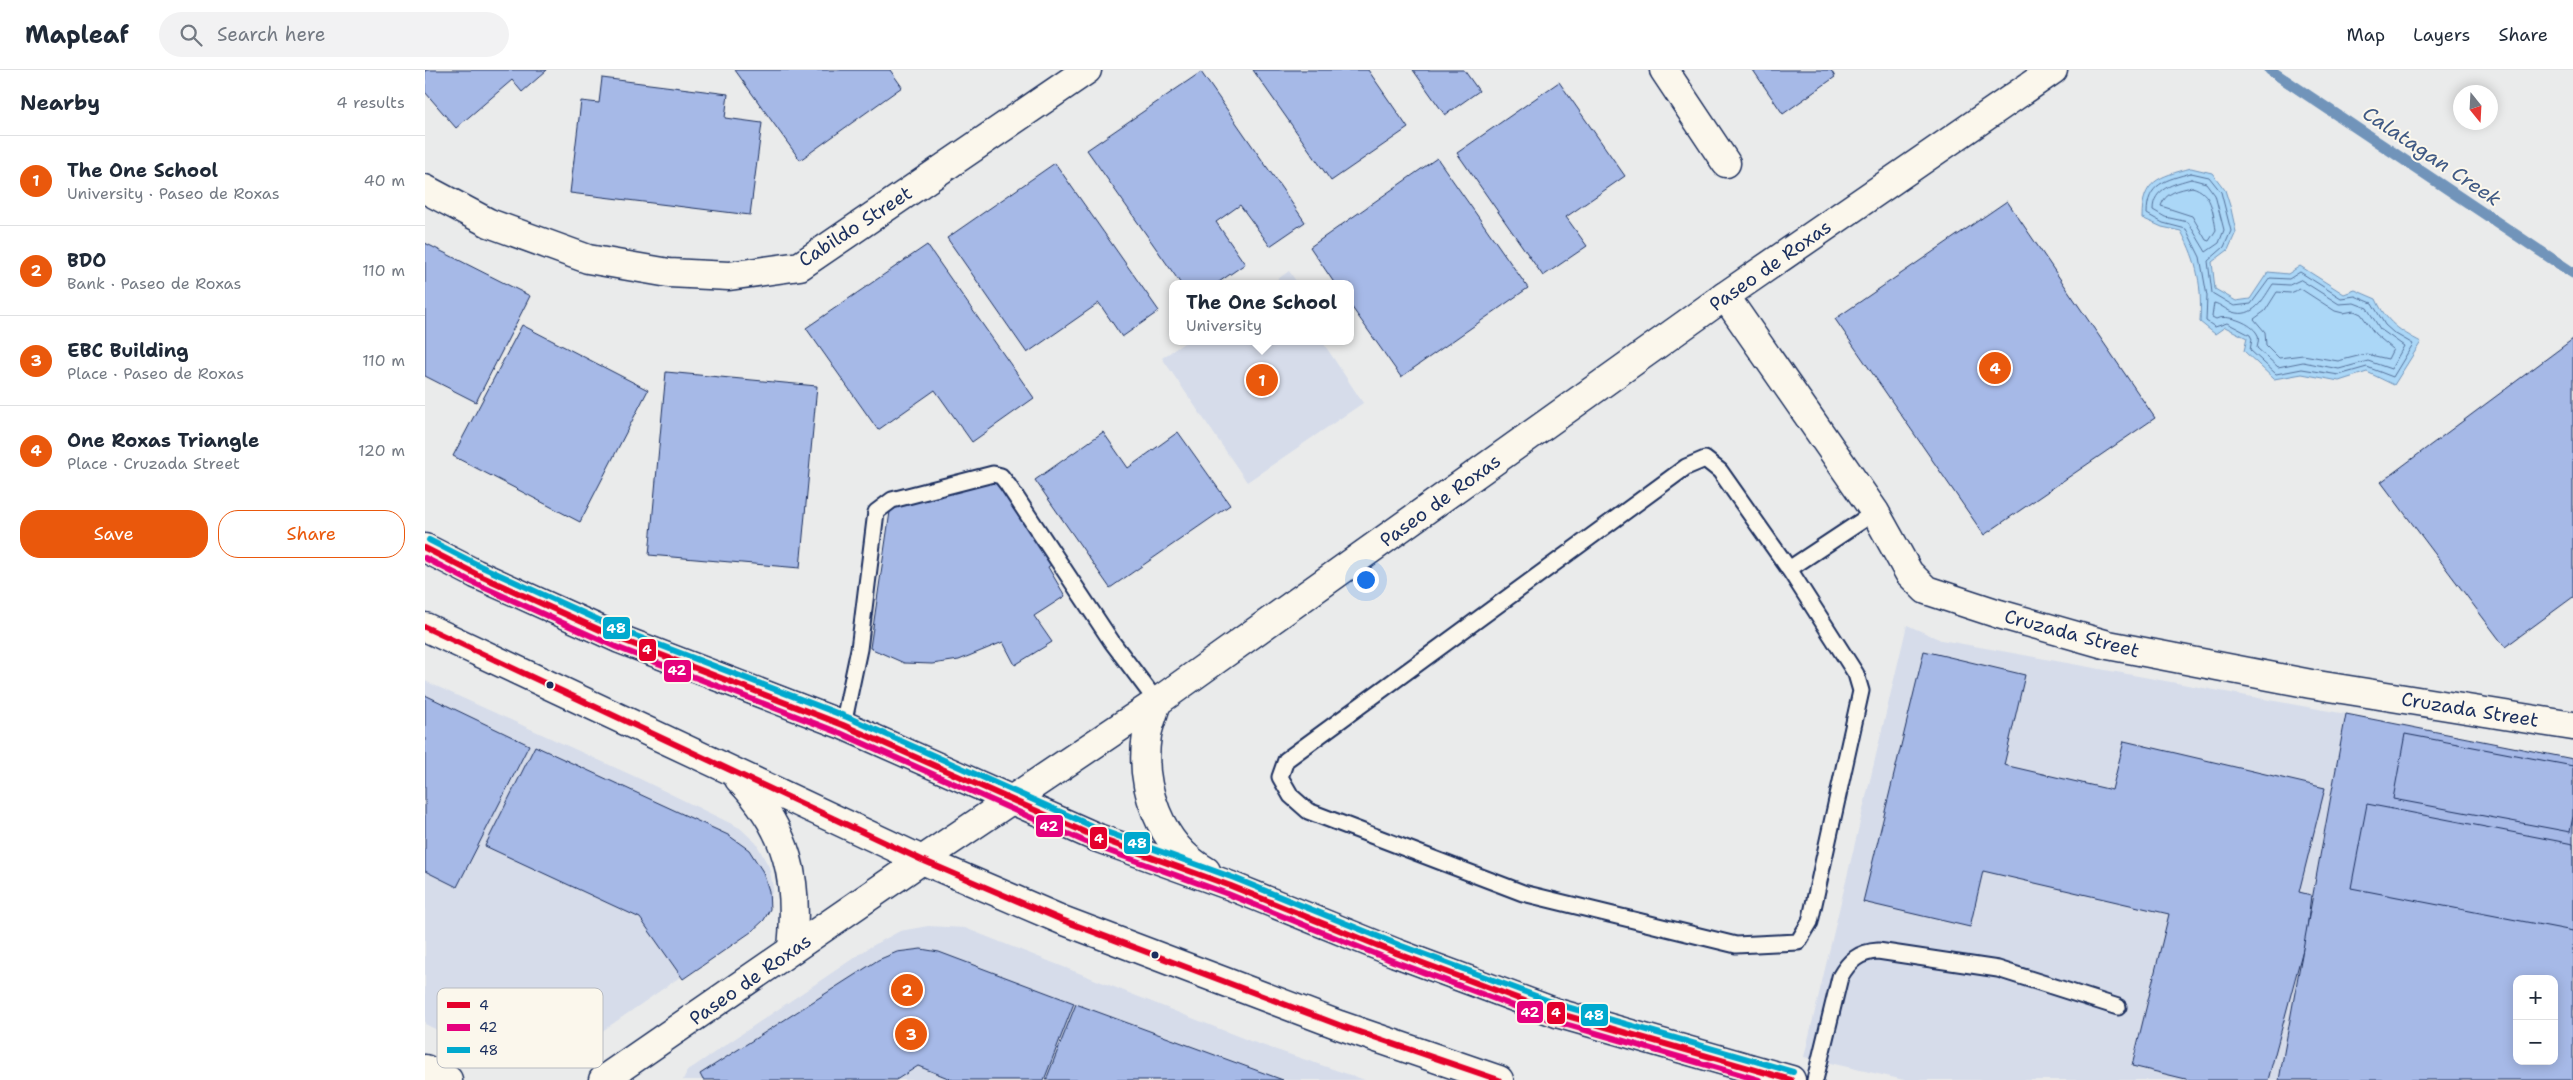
<!DOCTYPE html>
<meta charset="utf-8">
<style>
:root{--surface:#fff;--page:#f2f2f3;--text:#1f2937;--muted:#747a83;--line:#e0e1e3;--accent:#ea580c}
body{margin:0;font-family:"Shantell Sans",sans-serif;background:var(--page);color:var(--text)}
.controls{position:absolute;right:15px;bottom:15px;display:grid;overflow:hidden;border-radius:10px;box-shadow:0 2px 12px #0003}
.controls button{width:45px;height:45px;display:grid;place-items:center;padding:0;border:0;border-bottom:1px solid var(--line);background:var(--surface);color:var(--text);font:25px sans-serif}
.compass{position:absolute;left:2028px;top:15px;width:45px;height:45px;border-radius:50%;background:var(--surface);box-shadow:0 2px 12px #0003;rotate:162deg}
.you{position:absolute;left:940px;top:509px;width:18px;height:18px;margin:-12px;border:4px solid #fff;border-radius:50%;background:#1a73e8;box-shadow:0 0 0 8px #1a73e833}
.badge{display:grid;place-items:center;width:32px;height:32px;border-radius:50%;background:var(--accent);color:#fff;font-size:16px;font-weight:700}
.pin{position:absolute;translate:-50% -50%;border:2px solid #fff;box-shadow:0 1px 5px #0006}
.popup{position:absolute;left:744px;top:210px;width:185px;height:65px;box-sizing:border-box;display:grid;place-content:center;border-radius:10px;background:var(--surface);filter:drop-shadow(0 1px 4px #0005);font-size:16px;white-space:nowrap;color:var(--muted)}
.popup b{font-size:19px;color:var(--text)}
.popup::after{content:'';position:absolute;left:50%;top:100%;margin-left:-10px;border:10px solid transparent;border-top-color:var(--surface)}
.list{margin:0;padding:0;list-style:none}
h2{display:flex;justify-content:space-between;align-items:center;height:65px;margin:0;padding:0 20px;font-size:21px}
h2 small{font-size:16px;font-weight:400;color:var(--muted)}
.list li{display:grid;grid-template-columns:32px 1fr auto;gap:15px;align-items:center;box-sizing:border-box;height:90px;padding:0 20px;border-top:1px solid var(--line)}
.list b{display:block;font-size:19px;white-space:nowrap}
.list p{margin:0;font-size:16px;white-space:nowrap;color:var(--muted)}
.list em{font-size:16px;font-style:normal;color:var(--muted)}
.actions{display:flex;gap:10px;padding:15px 20px}
.actions a{flex:1;padding:11px 0;border:1px solid var(--accent);border-radius:20px;text-align:center;font-size:18px;color:var(--accent)}
.actions .main{background:var(--accent);color:#fff}
.icon{flex:none;width:28px;height:28px;fill:none;stroke:currentColor;stroke-width:2;stroke-linecap:round;stroke-linejoin:round}
.map{position:relative;flex:none;width:2148px;height:1010px;overflow:hidden}
header{display:flex;align-items:center;gap:30px;box-sizing:border-box;height:70px;padding:0 25px;background:var(--surface);border-bottom:1px solid var(--line)}
header strong{font-size:24px}
nav{display:flex;gap:28px;margin-inline-start:auto;font-size:18px}
.search{width:350px;height:45px;background:var(--page);display:flex;align-items:center;gap:12px;box-sizing:border-box;padding:0 18px;border-radius:28px;color:var(--muted);font-size:19px}
main{display:flex}
aside{flex:1;background:var(--surface)}
.map>svg:first-child{display:block}
.built{fill:#d6dcea}
.water{fill:#abd7f7;stroke:#7194ba}
.lines{fill:none;stroke-linecap:round;stroke-linejoin:round}
.shore{stroke:#55729b;stroke-width:1}
.stream{stroke:#7194ba;stroke-width:11}
.building{fill:#a6b9e7;stroke:#1b2f5e;fill-rule:evenodd}
.lane-casing{stroke:#1b2f5e;stroke-width:19}
.street-casing{stroke:#1b2f5e;stroke-width:31}
.secondary-casing{stroke:#1b2f5e;stroke-width:31}
.primary-casing{stroke:#1b2f5e;stroke-width:31}
.lane{stroke:#fbf7ec;stroke-width:15}
.street{stroke:#fbf7ec;stroke-width:28}
.secondary{stroke:#fbf7ec;stroke-width:28}
.primary{stroke:#fbf7ec;stroke-width:28}
.bus-1-casing{stroke:#fbf7ec;stroke-width:10}
.bus-2-casing{stroke:#fbf7ec;stroke-width:10}
.bus-3-casing{stroke:#fbf7ec;stroke-width:10}
.bus-1{stroke:#e4002b;stroke-width:6}
.bus-2{stroke:#e5007d;stroke-width:6}
.bus-3{stroke:#00a9ce;stroke-width:6}
.bus-dot{fill:#1b2f5e;stroke:#fbf7ec;stroke-width:2}
.labels{text-anchor:middle;stroke-width:4;stroke-linejoin:round;paint-order:stroke}
.street-label{font-size:19px;fill:#1b2f5e;stroke:#fbf7ec}
.water-label{font-size:20px;font-style:italic;fill:#3f5984;stroke:#fbf7ec}
.key{fill:#fbf7ec;stroke:#b8bbc1;stroke-width:1}
.key-label{font-size:14px;fill:#1b2f5e}
.line-badge{stroke:#fbf7ec;stroke-width:2}
.badge-label{font-size:14px;text-anchor:middle;font-weight:bold;fill:#fff}
</style>
<header>
<strong>Mapleaf</strong>
<div class="search"><svg class="icon" aria-label="search" viewBox="0 0 24 24"><circle cx="10" cy="10" r="6"/><path d="M15 15l6 6"/></svg>Search here</div>
<nav><a>Map</a><a>Layers</a><a>Share</a></nav>
</header>
<main>
<aside>
<h2>Nearby<small>4 results</small></h2>
<ul class="list">
<li><span class="badge">1</span><div><b>The One School</b><p>University · Paseo de Roxas</p></div><em>40 m</em></li>
<li><span class="badge">2</span><div><b>BDO</b><p>Bank · Paseo de Roxas</p></div><em>110 m</em></li>
<li><span class="badge">3</span><div><b>EBC Building</b><p>Place · Paseo de Roxas</p></div><em>110 m</em></li>
<li><span class="badge">4</span><div><b>One Roxas Triangle</b><p>Place · Cruzada Street</p></div><em>120 m</em></li>
</ul>
<div class="actions"><a class="main">Save</a><a>Share</a></div>
</aside>
<div class="map">
<svg width="2148" height="1010" viewBox="0 0 2148 1010">
<rect width="100%" height="100%" fill="#eaebeb"/>
<filter id="ink" filterUnits="userSpaceOnUse"><feTurbulence type="fractalNoise" baseFrequency=".02" numOctaves="2"/><feDisplacementMap in="SourceGraphic" scale="10" xChannelSelector="R" yChannelSelector="G"/><feConvolveMatrix kernelMatrix="1 2 1 2 8 2 1 2 1" color-interpolation-filters="sRGB"/></filter>
<g filter="url(#ink)">
<g class="built">
<path d="M864,201L873,214H846Z"/>
<path d="M762,271H897L938,333L822,412L737,288Z"/>
<path d="M1482,555L1516,570L1921,644L1854,1010H1479L1379,987Z"/>
<path d="M0,611L213,708L315,758L331,773L344,797L348,818L343,838L327,857L147,982L117,994L90,993L63,985L0,954Z"/>
<path d="M503,856L540,858L825,971L940,1010H258L262,1001L445,877L475,861Z"/>
</g>
<path class="water" d="M1766,98L1787,103L1800,120L1806,139L1811,162L1803,180L1787,192L1790,219L1811,231L1825,229L1843,202L1863,204L1875,196L1919,224L1930,220L1951,229C1961,252 1975,261 1996,272L1969,315L1942,302L1914,311L1877,304L1849,309L1819,281L1822,268L1800,257L1790,264L1775,252C1777,216 1773,193 1756,161L1737,157L1717,148C1717,110 1734,107 1766,98Z"/>
<g class="lines">
<g class="shore">
<path d="M1766,103L1784,107L1796,122L1806,161L1799,177L1783,191L1787,223L1809,236L1826,234L1845,208L1864,209L1875,202L1916,228L1930,226L1947,233L1960,255L1969,263L1988,274L1968,307L1942,297L1914,305L1877,299L1851,304L1825,280L1827,269L1825,265L1802,253L1790,257L1781,251L1782,226L1775,187L1761,159L1738,153L1722,144C1722,113 1741,110 1766,103Z"/>
<path d="M1766,109L1781,113L1790,125L1799,160L1794,173L1781,182L1763,152L1740,147L1728,140C1728,118 1749,114 1766,109Z"/>
<path d="M1767,117C1787,122 1788,142 1791,160L1784,171L1781,170L1767,146L1736,136C1740,122 1754,120 1767,117Z"/>
<path d="M1876,210L1914,234L1929,233L1942,238L1955,259L1979,276L1966,299L1943,291L1914,299L1878,292L1853,297L1832,278C1833,273 1835,267 1831,262C1824,252 1801,244 1791,249L1787,247L1789,233C1795,234 1801,240 1807,242C1829,249 1838,229 1848,214L1864,215Z"/>
<path d="M1876,219L1910,241L1918,243L1929,241L1936,244L1950,264L1968,279L1963,289L1941,284L1913,291L1878,285L1854,288L1841,275L1840,262L1829,249L1840,241L1852,222L1865,223Z"/>
</g>
<path class="stream" d="M1845,0L2148,203"/>
</g>
<g class="building">
<path d="M0,0H122L97,22L87,10L31,58L0,22Z"/>
<path d="M310,0H465L477,17L375,90Z"/>
<path d="M828,0H943L983,58L906,111Z"/>
<path d="M988,0H1039L1054,21L1020,45Z"/>
<path d="M1328,0H1406L1410,7L1358,44Z"/>
<path d="M776,2L880,152L845,176L815,135L791,152L820,194L791,214H756L662,80Z"/>
<path d="M177,8L303,24L300,48L337,53L325,145L145,123L156,31L174,33Z"/>
<path d="M1134,12L1200,106L1141,147L1162,176L1118,206L1032,83Z"/>
<path d="M1012,88L1103,218L976,307L926,236V214H910L885,177Z"/>
<path d="M630,93L734,241L697,267L674,233L602,283L522,168Z"/>
<path d="M1582,131L1730,348L1559,465L1410,249Z"/>
<path d="M0,173L105,226L51,332L0,306Z"/>
<path d="M502,175L609,328L547,372L510,320L453,360L381,258Z"/>
<path d="M97,255L223,320L155,452L28,386Z"/>
<path d="M2148,269V527L2080,577L1956,412Z"/>
<path d="M241,302L392,316L375,498L224,485Z"/>
<path d="M678,362L703,398L753,362L805,435L685,518L610,410Z"/>
<path d="M574,406L630,492L623,497L640,526L609,546L627,572L590,595L578,572L534,590L507,594L479,593L445,578L466,435Z"/>
<path d="M1499,581L1600,605L1579,695L1687,720L1699,671L1900,718L1874,822L1886,825L1881,868L1843,1010H1765L1707,996L1744,844L1558,801L1545,857L1438,832Z"/>
<path d="M0,625L104,675L32,817L0,801Z"/>
<path d="M1921,644L2148,689V1010H1854ZM2092,909H2129V991H2092Z"/>
<path d="M1980,664L2148,696V746L2145,762L1968,729Z"/>
<path d="M110,676L303,765L324,780L338,802L344,821L345,839L339,850L326,862L258,909L215,848L60,776Z"/>
<path d="M1942,734L2148,774V861L1926,818Z"/>
<path d="M496,879L514,882L649,933L619,1010H528L493,996L471,1010H278L275,1004L453,890L472,882Z"/>
<path d="M651,934L858,1010H621Z"/>
</g>
<g class="lines">
<g class="lane-casing">
<g id="lane">
<path d="M1280,389L1295,401L1364,499L1431,604L1436,621L1385,852L1373,872L1311,875L1098,823L883,741L866,726L855,707L861,690L1261,397Z"/>
<path d="M1364,499L1450,442"/>
<path d="M418,655L434,579L451,442L467,430L568,404L576,406L583,415L687,572L732,632"/>
<path d="M1390,1010L1415,907C1424,891 1434,882 1453,881L1573,899L1693,937"/>
</g>
</g>
<g class="street-casing">
<g id="street">
<path d="M1239,0L1301,93"/>
<path d="M0,119L64,153L163,189L244,203L304,206L375,196L662,0"/>
<path d="M1300,226L1450,442L1484,503L1501,520L1574,544L1683,575L1886,614L2148,656"/>
<path d="M0,999L23,1010"/>
<path d="M178,1010L497,790"/>
</g>
</g>
<g class="secondary-casing">
<path id="secondary" d="M497,790L732,632L1300,226L1628,0"/>
</g>
<g class="primary-casing">
<g id="primary">
<path d="M0,478L51,504L195,569L418,655L673,768L806,816L971,883L1132,943L1366,1010"/>
<path d="M0,557L497,790L637,850L914,955L1074,1010"/>
<path d="M732,632C729,643 724,654 722,665C714,716 735,775 781,801"/>
<path d="M314,709C364,761 374,810 367,879"/>
</g>
</g>
<use href="#lane" class="lane"/>
<use href="#street" class="street"/>
<use href="#secondary" class="secondary"/>
<use href="#primary" class="primary"/>
<g class="bus-1-casing">
<g id="bus-1">
<path d="M0,478L51,504L195,569L418,655L673,768L806,816L971,883L1132,943L1366,1010"/>
<path d="M0,557L497,790L637,850L914,955L1074,1010"/>
</g>
</g>
<g class="bus-2-casing">
<path id="bus-2" d="M0,488L47,512L191,577L415,663L670,776L803,824L968,891L1129,951L1334,1010"/>
</g>
<g class="bus-3-casing">
<path id="bus-3" d="M4,470L55,496L198,561L422,647L676,760L809,808L974,875L1135,935L1368,1002"/>
</g>
<use href="#bus-1" class="bus-1"/>
<use href="#bus-2" class="bus-2"/>
<use href="#bus-3" class="bus-3"/>
</g>
</g>
<g class="bus-dot">
<circle cx="125" cy="615" r="4.5"/>
<circle cx="730" cy="885" r="4.5"/>
</g>
<g class="labels">
<g class="street-label">
<text transform="translate(430 156) rotate(-33)" y="7">Cabildo Street</text>
<text transform="translate(1345 195) rotate(-35)" y="7">Paseo de Roxas</text>
<text transform="translate(1015 430) rotate(-36)" y="7">Paseo de Roxas</text>
<text transform="translate(1647 563) rotate(15)" y="7">Cruzada Street</text>
<text transform="translate(2045 639) rotate(9)" y="7">Cruzada Street</text>
<text transform="translate(325 909) rotate(-35)" y="7">Paseo de Roxas</text>
</g>
<g class="water-label">
<text transform="translate(2007 86) rotate(34)" y="7">Calatagan Creek</text>
</g>
</g>
<rect x="12" y="918" width="166" height="80" rx="8" class="key"/>
<rect x="22" y="932" width="23" height="6" fill="#e4002b"/>
<rect x="22" y="954" width="23" height="7" fill="#e5007d"/>
<rect x="22" y="977" width="23" height="6" fill="#00a9ce"/>
<g class="key-label">
<text x="54" y="940">4</text>
<text x="54" y="962">42</text>
<text x="54" y="985">48</text>
</g>
<g class="line-badge">
<rect x="177" y="546" width="29" height="24" rx="5" fill="#00a9ce"/>
<rect x="213" y="568" width="19" height="24" rx="5" fill="#e4002b"/>
<rect x="238" y="589" width="29" height="24" rx="5" fill="#e5007d"/>
<rect x="610" y="744" width="29" height="24" rx="5" fill="#e5007d"/>
<rect x="664" y="756" width="19" height="24" rx="5" fill="#e4002b"/>
<rect x="698" y="761" width="28" height="24" rx="5" fill="#00a9ce"/>
<rect x="1091" y="930" width="28" height="24" rx="5" fill="#e5007d"/>
<rect x="1121" y="931" width="20" height="24" rx="5" fill="#e4002b"/>
<rect x="1155" y="933" width="29" height="24" rx="5" fill="#00a9ce"/>
</g>
<g class="badge-label">
<text x="191" y="563">48</text>
<text x="222" y="584">4</text>
<text x="252" y="605">42</text>
<text x="624" y="761">42</text>
<text x="674" y="773">4</text>
<text x="712" y="778">48</text>
<text x="1105" y="947">42</text>
<text x="1131" y="947">4</text>
<text x="1169" y="950">48</text>
</g>
</svg>
<div class="controls">
<button>+</button>
<button>−</button>
</div>
<svg class="compass" viewBox="-18 -18 36 36"><path d="M0-13l5 13h-10z" fill="#e53935"/><path d="M0 13l5-13h-10z" fill="#747a83"/></svg>
<div class="you"></div>
<div class="pin badge" style="left:837px;top:310px">1</div>
<div class="popup"><b>The One School</b>University</div>
<div class="pin badge" style="left:482px;top:920px">2</div>
<div class="pin badge" style="left:486px;top:964px">3</div>
<div class="pin badge" style="left:1570px;top:298px">4</div>
</div>
</main>
